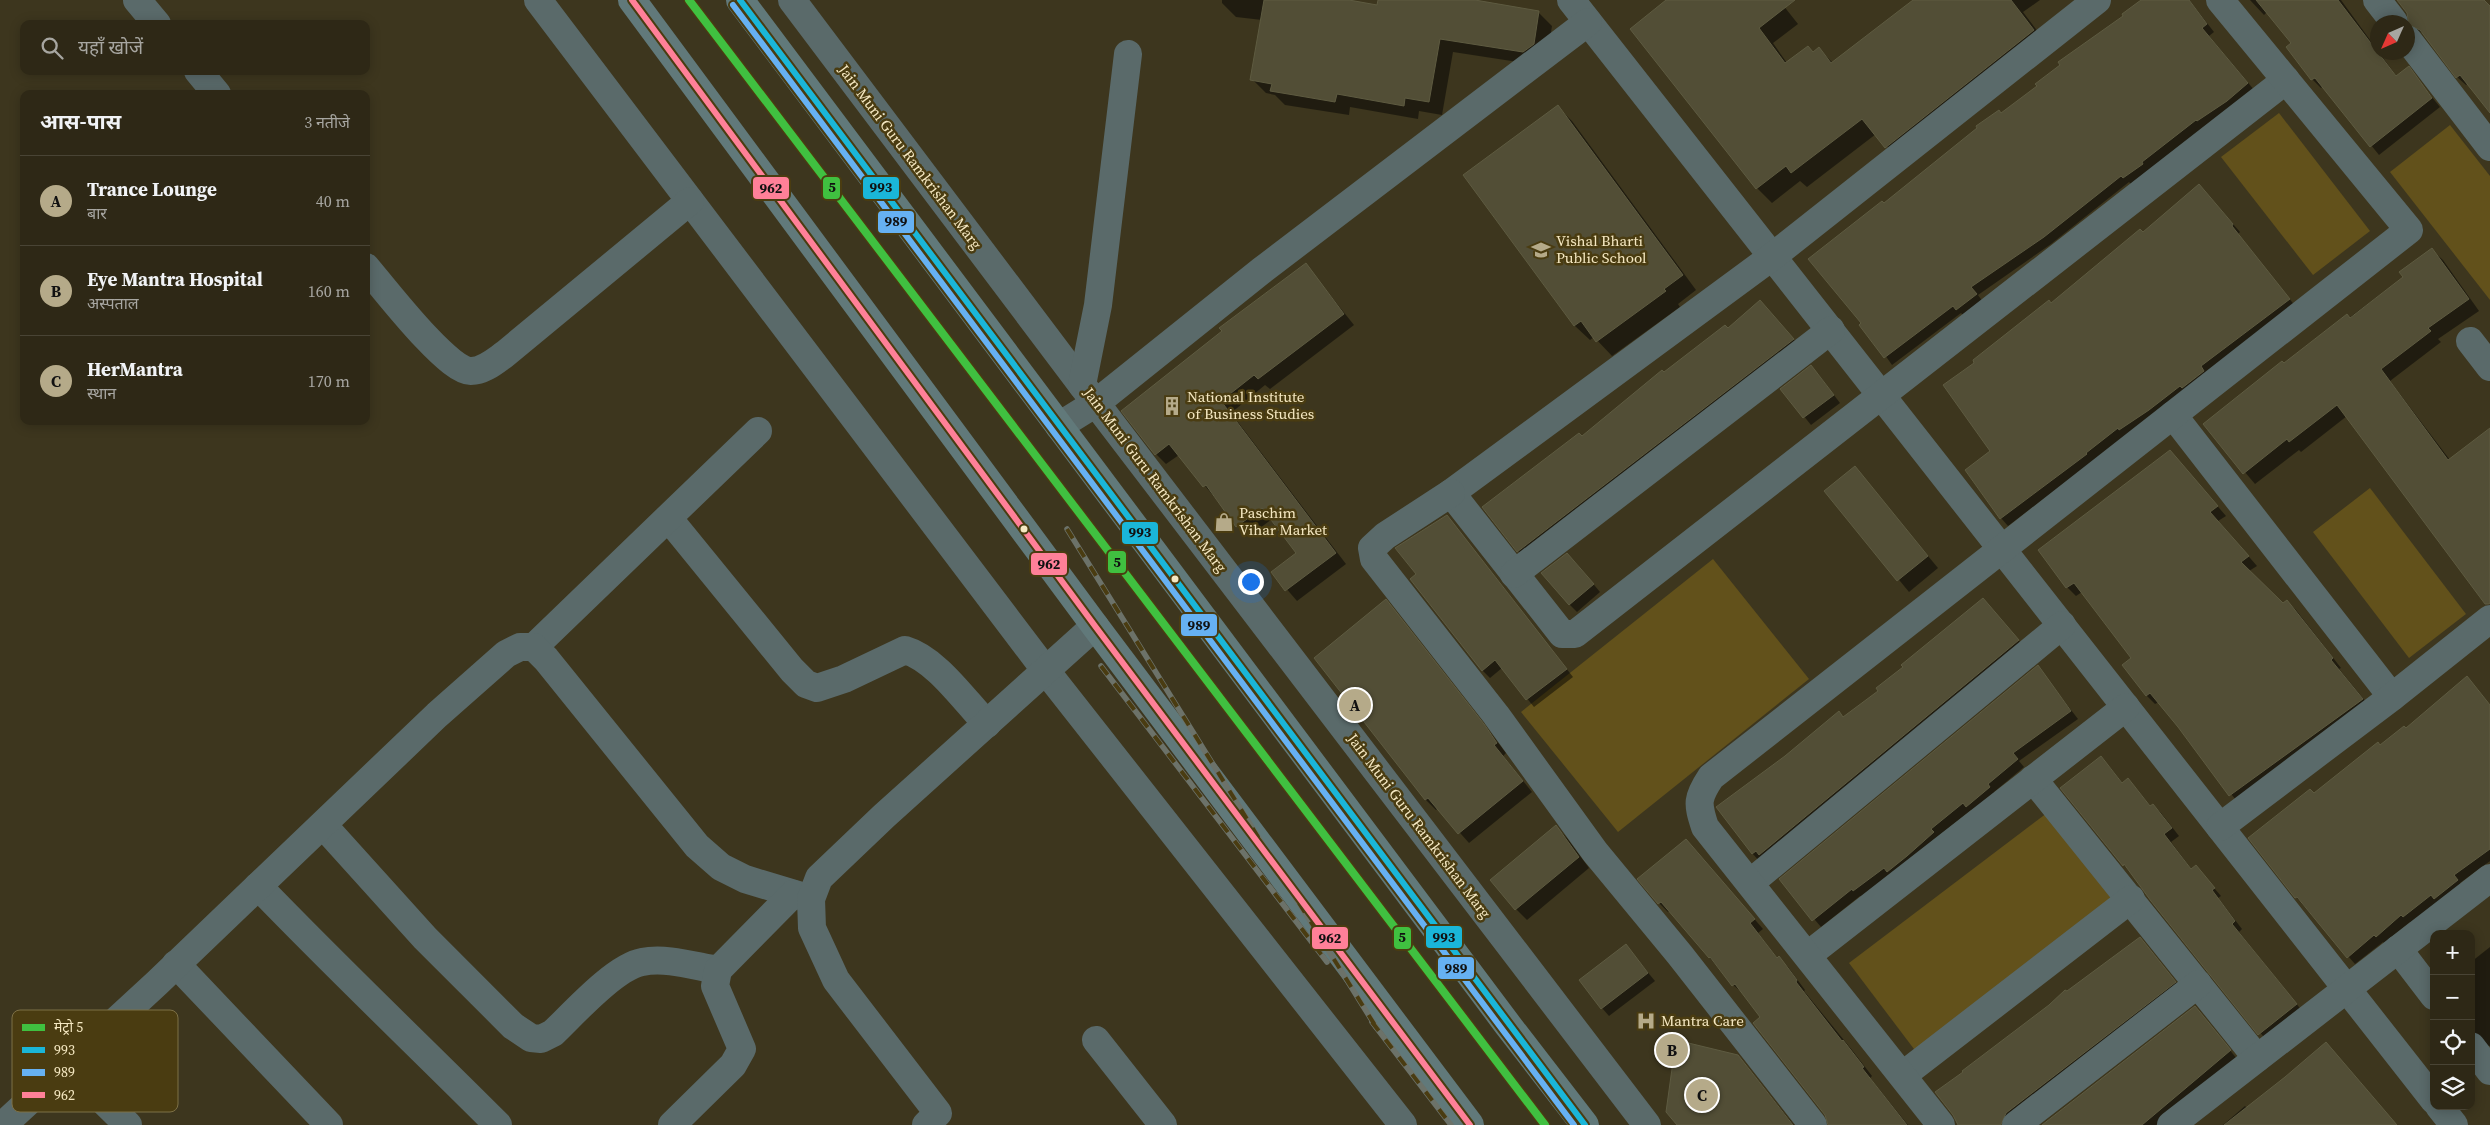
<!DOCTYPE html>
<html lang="hi">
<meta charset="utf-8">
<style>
:root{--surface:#2e2816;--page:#3a3423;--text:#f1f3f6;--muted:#a7a6a1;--line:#494435;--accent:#b5aa89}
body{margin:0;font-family:"Source Serif 4","Noto Sans Devanagari",serif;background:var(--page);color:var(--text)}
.controls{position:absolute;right:15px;bottom:15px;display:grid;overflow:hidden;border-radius:10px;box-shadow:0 2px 12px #0003}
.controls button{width:45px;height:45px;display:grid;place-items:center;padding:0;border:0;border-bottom:1px solid var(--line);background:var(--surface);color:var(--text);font:25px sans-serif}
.compass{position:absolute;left:2370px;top:15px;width:45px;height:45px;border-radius:50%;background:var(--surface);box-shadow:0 2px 12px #0003;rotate:225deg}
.you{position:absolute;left:1250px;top:581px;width:18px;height:18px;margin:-12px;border:4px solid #fff;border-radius:50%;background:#1a73e8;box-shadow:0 0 0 8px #1a73e833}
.badge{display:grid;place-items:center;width:32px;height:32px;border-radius:50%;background:var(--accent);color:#111;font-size:16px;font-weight:700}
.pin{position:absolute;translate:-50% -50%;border:2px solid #fff;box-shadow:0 1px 5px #0006}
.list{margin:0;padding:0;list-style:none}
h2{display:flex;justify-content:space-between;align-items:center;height:65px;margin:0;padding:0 20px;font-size:21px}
h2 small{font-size:16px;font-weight:400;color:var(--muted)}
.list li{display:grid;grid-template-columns:32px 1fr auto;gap:15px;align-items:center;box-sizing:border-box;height:90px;padding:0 20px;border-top:1px solid var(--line)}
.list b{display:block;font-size:19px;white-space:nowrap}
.list p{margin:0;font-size:16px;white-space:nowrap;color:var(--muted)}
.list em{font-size:16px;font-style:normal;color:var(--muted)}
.icon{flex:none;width:28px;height:28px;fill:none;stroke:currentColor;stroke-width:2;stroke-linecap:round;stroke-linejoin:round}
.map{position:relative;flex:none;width:2490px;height:1125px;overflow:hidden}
.search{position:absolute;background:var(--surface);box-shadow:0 2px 12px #0003;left:20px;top:20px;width:350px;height:55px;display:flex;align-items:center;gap:12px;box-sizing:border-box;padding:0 18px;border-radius:10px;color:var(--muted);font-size:19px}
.panel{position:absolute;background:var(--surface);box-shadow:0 2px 12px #0003;left:20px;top:90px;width:350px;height:335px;border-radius:10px}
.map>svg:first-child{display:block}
.green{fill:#62511b}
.shadow{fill:#0007}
.building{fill:#524e36;stroke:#5e5b41}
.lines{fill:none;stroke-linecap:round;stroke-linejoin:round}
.minor{stroke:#5a6a6a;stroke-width:28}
.major{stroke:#61797a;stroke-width:28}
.rail-casing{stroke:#6c7269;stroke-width:5.5}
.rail{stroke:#4a3c11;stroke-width:4;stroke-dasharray:11;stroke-linecap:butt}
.bus-1-casing{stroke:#4a3c11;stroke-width:10}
.bus-2-casing{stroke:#4a3c11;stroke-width:10}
.bus-3-casing{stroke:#4a3c11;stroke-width:10}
.bus-1{stroke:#1ab6d8;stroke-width:6}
.bus-2{stroke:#66b1f2;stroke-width:6}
.bus-3{stroke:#ff8098;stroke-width:6}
.metro-1-casing{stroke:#4a3c11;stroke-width:11}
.metro-1{stroke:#40c040;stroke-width:8}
.bus-dot{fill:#f5e8c2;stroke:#4a3c11;stroke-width:2}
.labels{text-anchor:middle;stroke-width:5;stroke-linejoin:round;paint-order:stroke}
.street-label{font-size:15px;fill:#f5e8c2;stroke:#4a3c11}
.poi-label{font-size:15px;fill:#f5e8c2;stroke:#4a3c11;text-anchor:start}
.key{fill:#4a3c11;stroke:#7d7046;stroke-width:1}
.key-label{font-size:14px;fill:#f5e8c2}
.line-badge{stroke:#4a3c11;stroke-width:2}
.pale-badge-label{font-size:14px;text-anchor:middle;font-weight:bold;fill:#111}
</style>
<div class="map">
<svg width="2490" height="1125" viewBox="0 0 2490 1125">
<rect width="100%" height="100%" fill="#3d361e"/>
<g class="green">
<path d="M2279,113L2370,231L2313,275L2221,157Z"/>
<path d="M2450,125L2490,176V300L2390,172Z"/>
<path d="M2370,488L2466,614L2409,658L2313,532Z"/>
<path d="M1713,559L1809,679L1618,832L1521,712Z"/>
<path d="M2047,813L2118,907L1920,1057L1849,963Z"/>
</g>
<g class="shadow">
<path d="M1222,0H1342L1378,6L1379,0H1467L1538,12L1552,26L1547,58L1537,65L1453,52L1442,115L1419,111L1418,119L1350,107L1349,115L1285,105L1275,95L1266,93L1252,79L1262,20L1236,17L1222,3Z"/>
<path d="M1669,0H1779L1798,24L1773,43L1787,63L1819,49L1833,63L1915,0H2040L2023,12L2048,45L1901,162L1876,134L1807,187L1800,181L1772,203L1757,188L1632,29Z"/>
<path d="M2143,0H2189L2214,32L2209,36L2255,91L2204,127L2132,185L2129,182L2051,244L1978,295L1983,302L1965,317L1961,313L1892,365L1863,324L1884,204L2038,86Z"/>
<path d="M2250,0H2341L2397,77L2408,68L2440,107L2379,155L2323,86L2321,88L2312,79L2293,44L2267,12L2264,15Z"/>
<path d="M2398,0H2483L2490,8V110L2468,83L2466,85L2457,77L2427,37L2410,24L2408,12Z"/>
<path d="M1558,107L1572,121L1696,290L1678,304L1680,307L1612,356L1594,337L1590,340L1575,326L1464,175Z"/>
<path d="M2206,193L2240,232L2238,234L2296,307L2008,526L2001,518L1992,452L2051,304L2143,234Z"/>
<path d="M2432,250L2443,260L2479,311L2438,339L2441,342L2390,381L2450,460L2490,429V606L2347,416L2301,452L2299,450L2255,484L2205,425L2404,277Z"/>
<path d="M1306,265L1354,325L1270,389L1265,385L1231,413L1346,564L1297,601L1272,572L1297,553L1272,519L1248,537L1179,455L1166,464L1156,454Z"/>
<path d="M1768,310L1801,348L1526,559L1518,551L1582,438L1664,374L1728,329Z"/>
<path d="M1818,374L1840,403L1811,425L1782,389Z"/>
<path d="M2178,460L2226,516L2218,521L2257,566L2249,571L2283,605L2287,602L2296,610L2341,668L2339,669L2371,708L2239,804L2159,702L2155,704L2147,696L2123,665L2132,658L2082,592L2076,596L2067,587L2040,550Z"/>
<path d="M1855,468L1938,568L1909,592L1826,491Z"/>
<path d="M1446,516L1573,677L1534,707L1502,668L1490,678L1482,670L1418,575Z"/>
<path d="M1575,562L1600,592L1577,612L1570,605Z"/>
<path d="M1386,601L1493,736L1506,753L1503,756L1532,792L1469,843L1438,808L1436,810L1426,800L1316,658Z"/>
<path d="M1991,608L2026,649L1760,862L1752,853Z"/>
<path d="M2038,667L2078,719L2019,761L2024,767L1994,792L1997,795L1974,813L1971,810L1862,898L1860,896L1821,927L1781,880Z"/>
<path d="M2490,705V861L2460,883L2464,888L2412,924L2410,922L2384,943L2383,942L2355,964L2296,897L2314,795L2406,730Z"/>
<path d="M2108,765L2123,784L2135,787L2151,807L2153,805L2161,813L2179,836L2171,842L2192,870L2196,867L2221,896L2218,898L2242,929L2239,932L2303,1012L2267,1041L2062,788Z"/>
<path d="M1556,827L1567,838L1589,868L1527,920L1516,909Z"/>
<path d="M1695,850L1763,929L1758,933L1778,959L1788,967L1805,990L1804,991L1852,1050L1872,1076L1870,1078L1908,1125H1829L1826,1115L1762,1017L1743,993L1733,985L1670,911L1668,912L1659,903L1639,879Z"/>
<path d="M2140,938L2183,991L2012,1125H1961L2067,993Z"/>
<path d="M1626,946L1655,981L1609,1016L1602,1008Z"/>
<path d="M2490,947V1046L2485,1045L2471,1031V962Z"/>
<path d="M2195,1008L2238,1060L2156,1125H2044Z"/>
<path d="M1738,1056L1794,1125H1679Z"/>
<path d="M2245,1106L2247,1108L2398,1125H2223Z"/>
</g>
<g class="building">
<path d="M1264,0H1349L1377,5L1378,0H1475L1539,11L1534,44L1523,52L1440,39L1429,102L1405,98L1404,106L1337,94L1335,102L1294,95L1270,91L1272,84L1250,80Z"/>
<path d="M1666,0H1795L1759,28L1785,63L1808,46L1813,52L1819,47L1831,63L1913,0H2011L2034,30L1885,148L1862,119L1791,173L1786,166L1756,189L1630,29Z"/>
<path d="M2141,0H2189L2207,24L2202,28L2248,83L2227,101L2197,121L2196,120L2142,162L2143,164L2123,178L2121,176L2044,237L1971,287L1977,294L1956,310L1953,306L1884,358L1859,325L1861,323L1808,259L1882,201L1884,203L1977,128L1976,126L1999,110L2001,113L2037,86L2035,84L2060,65L2058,62L2123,16L2122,14Z"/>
<path d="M2256,0H2338L2396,76L2409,66L2432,98L2370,147L2315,78L2311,80L2286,47L2291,43Z"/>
<path d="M2397,0H2484L2490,6V113L2460,75L2456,78L2420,30L2409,25L2407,13Z"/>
<path d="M1558,105L1683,275L1664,289L1666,291L1596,342L1581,321L1574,326L1463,175Z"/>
<path d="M2199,184L2233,224L2232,226L2290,299L2201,366L2204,371L2182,388L2180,386L2149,410L2119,430L2118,428L2086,453L2087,454L2000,519L1965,470L1990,451L1943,385L1974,363L1973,360L2049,300L2051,303L2140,229L2143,232Z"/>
<path d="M2432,248L2469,299L2428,328L2431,331L2381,369L2448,460L2490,428V604H2485L2337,405L2289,442L2287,439L2243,474L2203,424L2282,361L2284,363L2347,314L2350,318L2403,277L2399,272Z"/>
<path d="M1306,263L1344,314L1258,379L1254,375L1221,401L1336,553L1285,591L1271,572L1296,553L1262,508L1236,527L1206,485L1203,487L1169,444L1155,455L1121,411L1222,331L1219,328Z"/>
<path d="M1760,300L1794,339L1517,552L1482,507L1579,433L1582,436L1662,370L1664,372L1725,325L1728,328Z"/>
<path d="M1811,365L1834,395L1803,418L1780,389Z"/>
<path d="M2170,450L2218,506L2210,512L2249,556L2241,562L2283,603L2287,600L2333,658L2331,660L2363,699L2229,796L2178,727L2150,693L2146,696L2122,665L2131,658L2074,583L2066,588L2038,550Z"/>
<path d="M1855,466L1928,556L1897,581L1824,491Z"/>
<path d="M1447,515L1567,669L1526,700L1495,660L1482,671L1410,579L1416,574L1395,548Z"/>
<path d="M1567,553L1594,584L1569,605L1541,573Z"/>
<path d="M1983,598L2019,640L1759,855L1756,851L1752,854L1716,807L1785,756L1839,711L1843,717L1878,691L1876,688L1903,667L1901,665Z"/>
<path d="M1386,599L1484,724L1497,743L1494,745L1523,781L1458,834L1428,798L1425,800L1314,658Z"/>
<path d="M2038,665L2071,711L2013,753L2018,759L1988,784L1990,787L1966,807L1963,803L1931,829L1934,832L1907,856L1887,872L1884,868L1853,891L1852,889L1812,921L1779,879Z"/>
<path d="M2467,676L2490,705V849L2454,875L2458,880L2434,899L2431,895L2403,917L2401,915L2376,937L2374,935L2347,958L2297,897L2295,898L2248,838L2310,789L2314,793L2378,742L2380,745L2404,726L2406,728Z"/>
<path d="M2101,756L2122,783L2128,778L2150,806L2153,804L2172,828L2164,834L2191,869L2196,865L2215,888L2212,890L2235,921L2232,924L2297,1004L2258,1035L2151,901L2124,864L2123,866L2060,788Z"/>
<path d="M1556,825L1579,857L1515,910L1490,880Z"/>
<path d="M1686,839L1755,919L1750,923L1777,958L1779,956L1797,980L1796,982L1842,1041L1843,1040L1864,1067L1862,1068L1907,1125H1828L1825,1115L1753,1023L1760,1017L1735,984L1732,986L1710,957L1709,958L1661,902L1658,904L1637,879Z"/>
<path d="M2140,937L2176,982L2006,1113L2001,1125H1958L1953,1115L1935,1092L1963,1072L1962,1071L2049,1005L2065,990L2067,991Z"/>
<path d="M1626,944L1648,973L1601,1009L1579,980Z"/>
<path d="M2195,1006L2231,1050L2142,1125H2042Z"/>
<path d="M1676,1040L1738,1055L1793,1125H1677L1666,1112Z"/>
<path d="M2326,1042L2397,1125H2224L2285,1077Z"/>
</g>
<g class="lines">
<g class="minor">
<path d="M137,0L157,24"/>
<path d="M538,0L1046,671L1403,1125"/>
<path d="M792,0L1082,385L1647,1125"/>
<path d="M1571,0L2434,1100"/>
<path d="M2097,0L1773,256L1451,493L1562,634H1575L2286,80"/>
<path d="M2377,0L2394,22"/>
<path d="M2408,40L2490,147"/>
<path d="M198,71L217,94"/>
<path d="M366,267C383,287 449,373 471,371C484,371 495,361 505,354L690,201"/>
<path d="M2470,341L2490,367"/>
<path d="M1082,385L1098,305L1128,54"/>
<path d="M2173,415L2392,697"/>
<path d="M1059,426L1096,403L1261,271L1588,22"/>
<path d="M1451,493L1385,536L1372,548L1374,559L1496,715L1595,852L1680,955L1813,1125"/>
<path d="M669,519L792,670L806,684L817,688L844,679L905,650C936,659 964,700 987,724"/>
<path d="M1514,574L1831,330"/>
<path d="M534,647L758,431"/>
<path d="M2033,779L2257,1058"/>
<path d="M323,825L425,938L513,1026L531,1038L541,1039L553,1033C574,1013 615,967 642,962C666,957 694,966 718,970"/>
<path d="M2220,827L2392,697L2490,619"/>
<path d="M1750,883L2062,625"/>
<path d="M258,886C337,968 418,1045 498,1125"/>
<path d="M2398,949L2434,996"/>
<path d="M1808,955L2126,707"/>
<path d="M176,964L329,1125"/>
<path d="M1096,1040L1163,1125"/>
<path d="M2471,1046L2490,1071"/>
<path d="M67,1065L128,1125"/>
<path d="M1903,1075L2131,899"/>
<path d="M2439,1106L2454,1125"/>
<path d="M3,1125L157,983L437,715L506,654L520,647H534L546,659L697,846L721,867L745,879L811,899"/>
<path d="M672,1125L733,1065L742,1049L715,986L718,970L793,894"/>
<path d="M926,1125L938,1113L836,980L812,928L811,899L819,878L884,816L1095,626"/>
<path d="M1941,1125L1705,827C1697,803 1697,798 1711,777L2409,230L2220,0"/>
<path d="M2016,1125L2198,984"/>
<path d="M2171,1125L2490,878"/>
</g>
<g class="major">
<path d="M632,0L1095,626L1470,1125"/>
<path d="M740,0L1507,1024L1585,1125"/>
</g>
<g class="rail-casing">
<g id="rail">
<path d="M1067,529L1376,1027"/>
<path d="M1101,666L1327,962"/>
<path d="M1372,1022L1451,1125"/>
</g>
</g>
<use href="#rail" class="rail"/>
<g class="bus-1-casing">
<path id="bus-1" d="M740,0L1585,1125"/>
</g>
<g class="bus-2-casing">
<path id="bus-2" d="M733,5L1574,1125"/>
</g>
<g class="bus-3-casing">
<path id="bus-3" d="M632,0L1095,626L1470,1125"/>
</g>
<use href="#bus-1" class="bus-1"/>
<use href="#bus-2" class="bus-2"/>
<use href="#bus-3" class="bus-3"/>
<g class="metro-1-casing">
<path id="metro-1" d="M689,0L1545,1125"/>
</g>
<use href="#metro-1" class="metro-1"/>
</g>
<defs>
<g id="school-bare" transform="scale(1.5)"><path d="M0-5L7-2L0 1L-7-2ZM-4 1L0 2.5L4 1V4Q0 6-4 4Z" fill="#b5aa89" stroke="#4a3c11" stroke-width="2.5" paint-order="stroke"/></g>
<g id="building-bare" transform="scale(1.5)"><path d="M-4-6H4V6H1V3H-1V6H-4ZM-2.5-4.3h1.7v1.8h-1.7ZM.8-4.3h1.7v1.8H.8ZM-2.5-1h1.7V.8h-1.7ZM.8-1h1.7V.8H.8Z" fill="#b5aa89" stroke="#4a3c11" stroke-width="2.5" paint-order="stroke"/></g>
<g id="shop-bare" transform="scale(1.5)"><path d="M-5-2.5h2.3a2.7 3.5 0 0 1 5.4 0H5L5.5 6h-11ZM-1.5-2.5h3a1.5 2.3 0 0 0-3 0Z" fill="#b5aa89" stroke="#4a3c11" stroke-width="2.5" paint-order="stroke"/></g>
<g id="hospital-bare" transform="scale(1.5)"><path d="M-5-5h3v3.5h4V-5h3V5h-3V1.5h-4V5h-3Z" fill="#b5aa89" stroke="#4a3c11" stroke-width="2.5" paint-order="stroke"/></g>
</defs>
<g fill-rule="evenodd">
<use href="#school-bare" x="1541" y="250"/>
<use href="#building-bare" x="1172" y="406"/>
<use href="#shop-bare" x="1224" y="522"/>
<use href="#hospital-bare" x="1646" y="1021"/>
</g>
<g class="bus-dot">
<circle cx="1024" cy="529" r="4.5"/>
<circle cx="1175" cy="579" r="4.5"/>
</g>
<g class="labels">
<g class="street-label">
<text transform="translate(910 157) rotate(53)" y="5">Jain Muni Guru Ramkrishan Marg</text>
<text transform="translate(1155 480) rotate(53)" y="5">Jain Muni Guru Ramkrishan Marg</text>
<text transform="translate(1419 826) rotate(53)" y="5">Jain Muni Guru Ramkrishan Marg</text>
</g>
<g class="poi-label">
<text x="1556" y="246">Vishal Bharti<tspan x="1556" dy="17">Public School</tspan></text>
<text x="1187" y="402">National Institute<tspan x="1187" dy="17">of Business Studies</tspan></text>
<text x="1239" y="518">Paschim<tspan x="1239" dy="17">Vihar Market</tspan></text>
<text x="1661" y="1026">Mantra Care</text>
</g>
</g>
<rect x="12" y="1010" width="166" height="102" rx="8" class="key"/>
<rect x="22" y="1024" width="23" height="7" fill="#40c040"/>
<rect x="22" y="1047" width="23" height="6" fill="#1ab6d8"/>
<rect x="22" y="1069" width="23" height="7" fill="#66b1f2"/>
<rect x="22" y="1092" width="23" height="6" fill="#ff8098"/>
<g class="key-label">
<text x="54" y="1032">मेट्रो 5</text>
<text x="54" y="1055">993</text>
<text x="54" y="1077">989</text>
<text x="54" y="1100">962</text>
</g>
<g class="line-badge">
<rect x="822" y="176" width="19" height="24" rx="5" fill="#40c040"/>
<rect x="862" y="176" width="38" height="24" rx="5" fill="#1ab6d8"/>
<rect x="752" y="176" width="38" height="24" rx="5" fill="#ff8098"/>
<rect x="877" y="210" width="38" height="24" rx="5" fill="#66b1f2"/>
<rect x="1121" y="521" width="38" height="24" rx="5" fill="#1ab6d8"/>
<rect x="1107" y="550" width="20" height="24" rx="5" fill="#40c040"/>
<rect x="1030" y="552" width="38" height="24" rx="5" fill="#ff8098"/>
<rect x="1180" y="613" width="38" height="24" rx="5" fill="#66b1f2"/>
<rect x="1425" y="925" width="38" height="24" rx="5" fill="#1ab6d8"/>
<rect x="1393" y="926" width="19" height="24" rx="5" fill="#40c040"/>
<rect x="1311" y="926" width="38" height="24" rx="5" fill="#ff8098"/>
<rect x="1437" y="956" width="38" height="24" rx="5" fill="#66b1f2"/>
</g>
<g class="pale-badge-label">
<text x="832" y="192">5</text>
<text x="881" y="192">993</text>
<text x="771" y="193">962</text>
<text x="896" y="226">989</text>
<text x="1140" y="537">993</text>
<text x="1117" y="567">5</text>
<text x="1049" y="569">962</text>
<text x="1199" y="630">989</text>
<text x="1444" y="942">993</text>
<text x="1402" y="942">5</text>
<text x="1330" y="943">962</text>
<text x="1456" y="973">989</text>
</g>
</svg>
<div class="controls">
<button>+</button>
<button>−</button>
<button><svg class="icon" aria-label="locate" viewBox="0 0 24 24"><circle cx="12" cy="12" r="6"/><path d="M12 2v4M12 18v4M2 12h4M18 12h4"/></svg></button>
<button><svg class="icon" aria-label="layers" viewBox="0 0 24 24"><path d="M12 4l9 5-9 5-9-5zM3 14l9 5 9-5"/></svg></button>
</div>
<svg class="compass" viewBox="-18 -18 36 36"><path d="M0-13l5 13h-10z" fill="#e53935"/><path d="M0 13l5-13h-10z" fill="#a7a6a1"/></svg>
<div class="you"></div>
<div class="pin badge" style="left:1355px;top:705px">A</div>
<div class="pin badge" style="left:1672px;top:1050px">B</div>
<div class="pin badge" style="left:1702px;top:1095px">C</div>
<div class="search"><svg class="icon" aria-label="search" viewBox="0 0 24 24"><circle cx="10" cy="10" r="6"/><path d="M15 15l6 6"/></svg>यहाँ खोजें</div>
<section class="panel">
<h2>आस-पास<small>3 नतीजे</small></h2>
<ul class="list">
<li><span class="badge">A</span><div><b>Trance Lounge</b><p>बार</p></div><em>40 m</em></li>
<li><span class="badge">B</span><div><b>Eye Mantra Hospital</b><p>अस्पताल</p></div><em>160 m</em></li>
<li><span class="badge">C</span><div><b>HerMantra</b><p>स्थान</p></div><em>170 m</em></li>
</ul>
</section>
</div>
